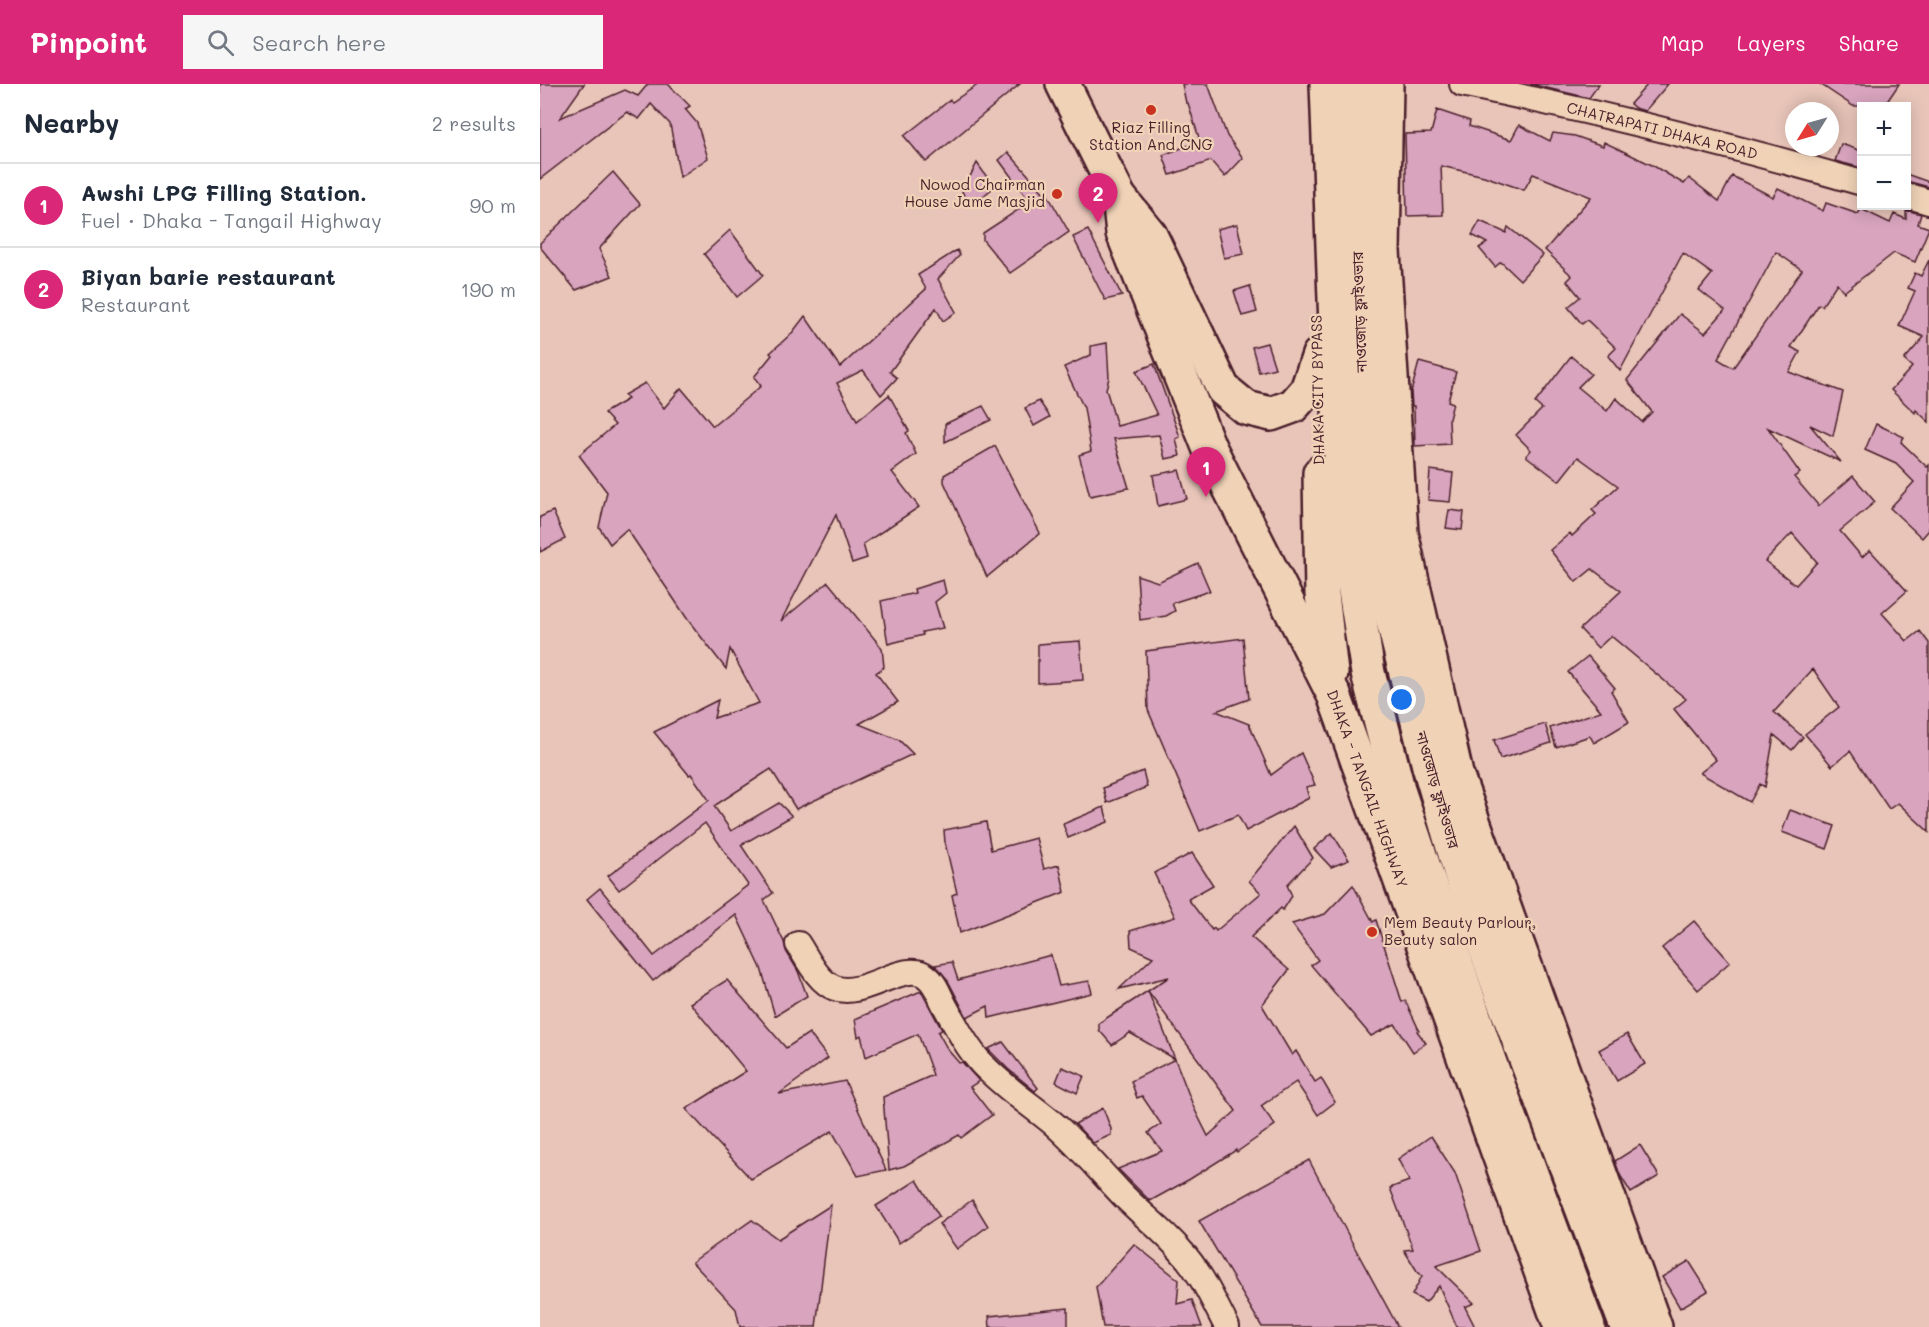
<!DOCTYPE html>
<meta charset="utf-8">
<style>
:root{--surface:#fff;--page:#f6f6f7;--text:#1f2937;--muted:#747a83;--line:#e0e1e3;--accent:#db2777}
body{margin:0;font-family:Mali,"Noto Sans Bengali",sans-serif;background:var(--page);color:var(--text)}
.controls{position:absolute;right:18px;top:18px;display:grid;overflow:hidden;border-radius:0px;box-shadow:0 3px 15px #0003}
.controls button{width:54px;height:54px;display:grid;place-items:center;padding:0;border:0;border-bottom:2px solid var(--line);background:var(--surface);color:var(--text);font:30px sans-serif}
.compass{position:absolute;left:1245px;top:18px;width:54px;height:54px;border-radius:50%;background:var(--surface);box-shadow:0 3px 15px #0003;rotate:233deg}
.you{position:absolute;left:862px;top:616px;width:21px;height:21px;margin:-15px;border:4px solid #fff;border-radius:50%;background:#1a73e8;box-shadow:0 0 0 9px #1a73e833}
.badge{display:grid;place-items:center;width:39px;height:39px;border-radius:50%;background:var(--accent);color:#fff;font-size:20px;font-weight:700}
.pin{position:absolute;translate:-50% -50px;filter:drop-shadow(0 2px 3px #0008)}
.pin::after{content:'';position:absolute;top:32px;width:21px;height:18px;background:inherit;clip-path:polygon(0 0,100% 0,50% 100%)}
.list{margin:0;padding:0;list-style:none}
h2{display:flex;justify-content:space-between;align-items:center;height:78px;margin:0;padding:0 24px;font-size:26px}
h2 small{font-size:20px;font-weight:400;color:var(--muted)}
.list li{display:grid;grid-template-columns:39px 1fr auto;gap:18px;align-items:center;box-sizing:border-box;height:84px;padding:0 24px;border-top:2px solid var(--line)}
.list b{display:block;font-size:22px;white-space:nowrap}
.list p{margin:0;font-size:20px;white-space:nowrap;color:var(--muted)}
.list em{font-size:20px;font-style:normal;color:var(--muted)}
.icon{flex:none;width:33px;height:33px;fill:none;stroke:currentColor;stroke-width:2;stroke-linecap:round;stroke-linejoin:round}
.map{position:relative;flex:none;width:1389px;height:1243px;overflow:hidden}
header{display:flex;align-items:center;gap:36px;box-sizing:border-box;height:84px;padding:0 30px;background:var(--accent);color:#fff}
header strong{font-size:28px}
nav{display:flex;gap:33px;margin-inline-start:auto;font-size:21px}
.search{width:420px;height:54px;background:var(--page);display:flex;align-items:center;gap:15px;box-sizing:border-box;padding:0 21px;border-radius:0px;color:var(--muted);font-size:22px}
main{display:flex}
aside{flex:1;background:var(--surface)}
.map>svg:first-child{display:block}
.building{fill:#d8a4be;stroke:#4a1f2b;stroke-width:1.5;fill-rule:evenodd}
.lines{fill:none;stroke-linecap:round;stroke-linejoin:round}
.street-casing{stroke:#4a1f2b;stroke-width:28}
.highway-casing{stroke:#4a1f2b;stroke-width:38}
.street{stroke:#f0d3b7;stroke-width:24}
.highway{stroke:#f0d3b7;stroke-width:33}
.poi-dot{fill:#c8321e;stroke:#f0d3b7;stroke-width:2}
.labels{text-anchor:middle;stroke-width:4.5;stroke-linejoin:round;paint-order:stroke}
.poi-label{font-size:15px;fill:#4a1f2b;stroke:#f0d3b7}
.street-label{font-size:15px;fill:#4a1f2b;stroke:#f0d3b7}
</style>
<header>
<strong>Pinpoint</strong>
<div class="search"><svg class="icon" aria-label="search" viewBox="0 0 24 24"><circle cx="10" cy="10" r="6"/><path d="M15 15l6 6"/></svg>Search here</div>
<nav><a>Map</a><a>Layers</a><a>Share</a></nav>
</header>
<main>
<aside>
<h2>Nearby<small>2 results</small></h2>
<ul class="list">
<li><span class="badge">1</span><div><b>Awshi LPG Filling Station.</b><p>Fuel · Dhaka - Tangail Highway</p></div><em>90 m</em></li>
<li><span class="badge">2</span><div><b>Biyan barie restaurant</b><p>Restaurant</p></div><em>190 m</em></li>
</ul>
</aside>
<div class="map">
<svg width="1389" height="1243" viewBox="0 0 1389 1243">
<rect width="100%" height="100%" fill="#e9c5b9"/>
<filter id="ink" filterUnits="userSpaceOnUse"><feTurbulence type="fractalNoise" baseFrequency=".0167" numOctaves="2"/><feDisplacementMap in="SourceGraphic" scale="12" xChannelSelector="R" yChannelSelector="G"/><feConvolveMatrix kernelMatrix="1 2 1 2 8 2 1 2 1" color-interpolation-filters="sRGB"/></filter>
<g filter="url(#ink)">
<g class="building">
<path d="M0,0H44L20,34L85,6L98,12L108,0H128L150,22L145,25L157,39L168,74L140,93L130,40L111,20L99,35L87,28L0,95Z"/>
<path d="M439,0H480L386,78L364,52L410,16L412,18Z"/>
<path d="M642,0H668L687,52L703,74L685,93L671,77L630,91L623,71L660,57L648,19H646Z"/>
<path d="M990,0H1059L1049,14Z"/>
<path d="M1108,0H1128L1105,27L1095,24L1090,20Z"/>
<path d="M1280,0H1359L1344,22H1313Z"/>
<path d="M897,26L930,37L929,42L971,56L979,41L1010,57L1013,49L1035,52L1063,62L1064,58L1112,81L1144,100L1149,94L1179,117L1192,92L1233,113L1238,104L1283,127L1286,119L1318,130L1321,125L1350,139L1354,130L1366,135V126L1381,130L1378,140L1389,144L1375,178L1354,169L1304,208L1297,199L1282,222L1279,220L1251,263L1260,268L1249,288L1303,308L1293,352L1270,341L1301,378L1228,344L1260,389L1254,393L1278,421L1277,423L1313,392L1335,418L1300,447L1322,473L1330,466L1367,507L1342,529L1367,557L1380,547L1389,559V748L1358,719L1349,725L1310,667L1292,682L1265,650L1299,623L1273,585L1234,628L1263,653L1252,666L1234,651L1225,703L1220,700L1210,718L1160,689L1176,676L1134,625L1146,615L1071,552L1058,564L1040,545L1081,507L1052,485L1036,498L1010,466L1030,449L1032,452L1056,430L1052,426L1078,402L1038,373L1019,397L986,372L991,366L976,351L1002,325L995,319L1031,272L1051,290L1038,303L1067,327L1076,314L1102,338L1112,328L1087,296L1140,230L1165,249L1185,226L1159,206L1172,190L1143,169L1080,287L1068,272L1076,264L1047,236L1042,240L1028,223L1040,213L1027,197L1032,192L1005,166L1051,113L993,90L984,106L944,92L901,82L903,131L867,132L865,50L891,49ZM1236,168L1262,186L1193,284L1178,275ZM1252,449L1277,478L1256,501L1225,477Z"/>
<path d="M1301,60L1322,67V84L1295,77Z"/>
<path d="M1264,63L1281,66L1279,72L1262,67Z"/>
<path d="M468,68L504,109L506,108L529,148L470,189L443,156V149L490,118L459,76Z"/>
<path d="M437,79L454,103L431,122L422,108Z"/>
<path d="M73,88L100,120L59,165L72,192L36,206L0,163V159Z"/>
<path d="M1366,90L1389,98V103L1366,97Z"/>
<path d="M940,137L966,149L968,143L1003,171L980,196L961,178L955,183L939,164L947,159L932,151Z"/>
<path d="M697,140L704,170L684,174L677,145Z"/>
<path d="M190,146L223,191L197,213L164,170Z"/>
<path d="M548,146L582,212L565,216L533,153Z"/>
<path d="M417,166L420,171L398,195L416,228L403,237L396,224L350,288L357,294L341,311L323,286L297,299L317,337L349,311L369,347L366,349L376,370L352,388L379,423L323,460L327,474L312,479L296,431L241,537L288,498L342,564L344,583L336,589L358,618L319,640L359,656L373,670L256,725L231,685L174,722L191,747L239,719L252,732L201,761L233,809L224,816L244,858L246,867L258,887L267,912L235,932L221,884L196,831L113,897L47,815L60,804L114,872L208,801L165,739L79,806L68,792L169,716L151,690L149,691L114,648L178,616L174,634L219,619L190,565L186,585L148,536L87,445L70,460L59,443L67,408L39,371L75,341L64,329L88,315L84,311L105,299L124,324L141,304L173,342L221,302L214,293L232,271L230,269L252,249L265,232L300,283L386,205L378,191Z"/>
<path d="M1389,176V338L1376,326L1375,329L1351,306L1372,283L1364,276L1384,253L1359,242L1375,207L1368,204L1375,189L1381,192Z"/>
<path d="M710,202L717,228L702,232L694,207Z"/>
<path d="M567,259L569,294L566,305L577,342L617,331L596,287L614,280L640,353L636,355L640,372L625,375L619,351L574,355L589,404L550,412L539,371L551,367L544,324L524,283L551,271V262Z"/>
<path d="M727,259L735,284L719,288L712,263Z"/>
<path d="M879,278L916,288L908,317L913,319L909,335L910,360L875,362L874,322H872L871,308Z"/>
<path d="M499,317L510,333L494,342L485,324Z"/>
<path d="M443,322L451,336L405,358V340Z"/>
<path d="M1336,340L1364,353L1361,358L1387,383L1389,381V446L1382,454L1350,424L1374,398L1356,380L1325,366Z"/>
<path d="M455,362L500,449L447,493L404,398V391Z"/>
<path d="M639,386L647,415L618,422L613,391Z"/>
<path d="M890,386L913,389L910,418L888,416Z"/>
<path d="M909,426L924,428L922,446L906,444Z"/>
<path d="M13,427L25,455L0,468V433Z"/>
<path d="M658,479L670,507L632,519L635,527L626,532L600,536L597,491L618,498Z"/>
<path d="M403,496L406,509L395,518L403,544L382,548L383,551L348,560L341,517L375,509L374,505Z"/>
<path d="M703,554L709,615L676,627L709,640L731,691L761,669L775,701L766,703L769,714L706,747L698,731L660,747L608,626L606,567Z"/>
<path d="M540,557L543,596L498,599V560Z"/>
<path d="M1048,572L1075,604L1071,607L1089,638L1054,659L1050,652L1016,663L1010,644L1061,627L1028,588Z"/>
<path d="M1005,640L1011,659L960,675L954,656Z"/>
<path d="M603,687L607,703L567,719L563,704Z"/>
<path d="M564,723L568,738L528,754L523,740Z"/>
<path d="M1250,726L1295,742L1287,765L1242,748Z"/>
<path d="M446,738L451,766L496,754L504,785L519,781L525,808L420,849L412,811L417,809L405,759L404,746Z"/>
<path d="M754,742L773,774L747,801L752,812L743,826L741,824L711,853L749,886L722,921L752,971L756,967L775,998L781,994L795,1018L778,1031L756,998L721,1022L735,1041L697,1068L696,1066L650,1095L610,1117L578,1085L622,1067L608,1049L621,1040L602,1012L597,1014L591,997L635,975L654,1024L668,1052L696,1027L608,907L635,975L590,949L572,961L559,946V939L629,893L579,905L613,873L591,863L590,847L635,833L614,789L652,769L673,801L648,815L672,846L674,844L676,847L721,809L709,797Z"/>
<path d="M792,749L809,776L791,783L774,765Z"/>
<path d="M813,801L833,838L836,836L862,918L865,916L879,946L877,947L886,959L873,968L855,940L831,952L771,881L778,876L752,840L785,830Z"/>
<path d="M1154,837L1190,878L1158,906L1122,864Z"/>
<path d="M511,871L519,902L549,897L552,909L449,934L448,922L427,933L407,895L395,881L412,878L418,896Z"/>
<path d="M187,896L246,964L269,949L288,974L239,1010L305,997L346,1086L318,1092L292,1047L211,1095L146,1025L206,987L150,919Z"/>
<path d="M381,907L402,946L398,948L408,966L419,979L422,978L439,997L430,1003L452,1031L421,1054L419,1051L364,1082L349,1086L343,1013L393,991L378,950L326,973L321,951L318,953L315,935Z"/>
<path d="M1087,950L1105,980L1077,997L1059,966Z"/>
<path d="M463,958L498,1004L495,1007L468,985L448,965Z"/>
<path d="M522,983L544,992L537,1009L516,998Z"/>
<path d="M563,1024L571,1045V1051L553,1059L535,1040Z"/>
<path d="M891,1052L915,1089L941,1167L896,1182L934,1219L925,1223L935,1243H917L899,1202L886,1218L872,1211L882,1192L877,1187L864,1166L873,1165L850,1104L869,1097L858,1075Z"/>
<path d="M1100,1061L1119,1092L1091,1109L1080,1091L1075,1077Z"/>
<path d="M769,1076L815,1164L858,1243H722L659,1137Z"/>
<path d="M377,1096L399,1132L359,1159L336,1122Z"/>
<path d="M432,1116L448,1142L417,1165L399,1140Z"/>
<path d="M291,1121L276,1243H200L196,1225L152,1178L212,1136L238,1155Z"/>
<path d="M594,1160L639,1196L637,1220L652,1216L662,1243H563L556,1203Z"/>
<path d="M1149,1177L1168,1207L1140,1224L1122,1193Z"/>
<path d="M528,1224V1243H450L449,1232Z"/>
</g>
<g class="lines">
<g class="street-casing">
<g id="street">
<path d="M922,0C1056,28 1190,61 1322,99"/>
<path d="M1366,111L1389,118"/>
<path d="M258,860C267,874 278,898 295,904C323,915 365,875 386,892C396,899 399,911 405,922C416,942 426,962 441,979C463,1003 490,1020 514,1040C537,1060 557,1084 578,1106C597,1127 621,1144 640,1166C661,1188 673,1216 687,1243"/>
</g>
</g>
<g class="highway-casing">
<g id="highway">
<path d="M523,0L579,113L610,151L683,305L706,324L731,330L753,322L767,306L779,271"/>
<path d="M787,0L803,430L828,589L859,709L948,974L1048,1243"/>
<path d="M815,0L819,237L827,393L836,468L889,682L927,810L964,917L1087,1243"/>
<path d="M846,0L843,167L861,449L916,690L1115,1243"/>
<path d="M579,113L583,149L669,363L794,611L1021,1243"/>
<path d="M780,389L782,510L791,589"/>
</g>
</g>
<use href="#street" class="street"/>
<use href="#highway" class="highway"/>
</g>
</g>
<g class="poi-dot">
<circle cx="611" cy="26" r="6"/>
<circle cx="517" cy="110" r="6"/>
<circle cx="832" cy="848" r="6"/>
</g>
<g class="labels">
<g class="poi-label">
<text x="611" y="49">Riaz Filling<tspan x="611" dy="17">Station And CNG</tspan></text>
<text x="505" y="106" text-anchor="end">Nowod Chairman<tspan x="505" dy="17">House Jame Masjid</tspan></text>
<text x="844" y="844" text-anchor="start">Mem Beauty Parlour,<tspan x="844" dy="17">Beauty salon</tspan></text>
</g>
<g class="street-label">
<text transform="translate(1122 47) rotate(14)" y="5">CHATRAPATI DHAKA ROAD</text>
<text transform="translate(820 228) rotate(-92)" y="5">নাওজোড় ফ্লাইওভার</text>
<text transform="translate(778 306) rotate(-91)" y="5">DHAKA CITY BYPASS</text>
<text transform="translate(827 705) rotate(70)" y="5">DHAKA - TANGAIL HIGHWAY</text>
<text transform="translate(897 706) rotate(74)" y="5">নাওজোড় ফ্লাইওভার</text>
</g>
</g>
</svg>
<div class="controls">
<button>+</button>
<button>−</button>
</div>
<svg class="compass" viewBox="-18 -18 36 36"><path d="M0-13l5 13h-10z" fill="#e53935"/><path d="M0 13l5-13h-10z" fill="#747a83"/></svg>
<div class="you"></div>
<div class="pin badge" style="left:666px;top:413px">1</div>
<div class="pin badge" style="left:558px;top:139px">2</div>
</div>
</main>
